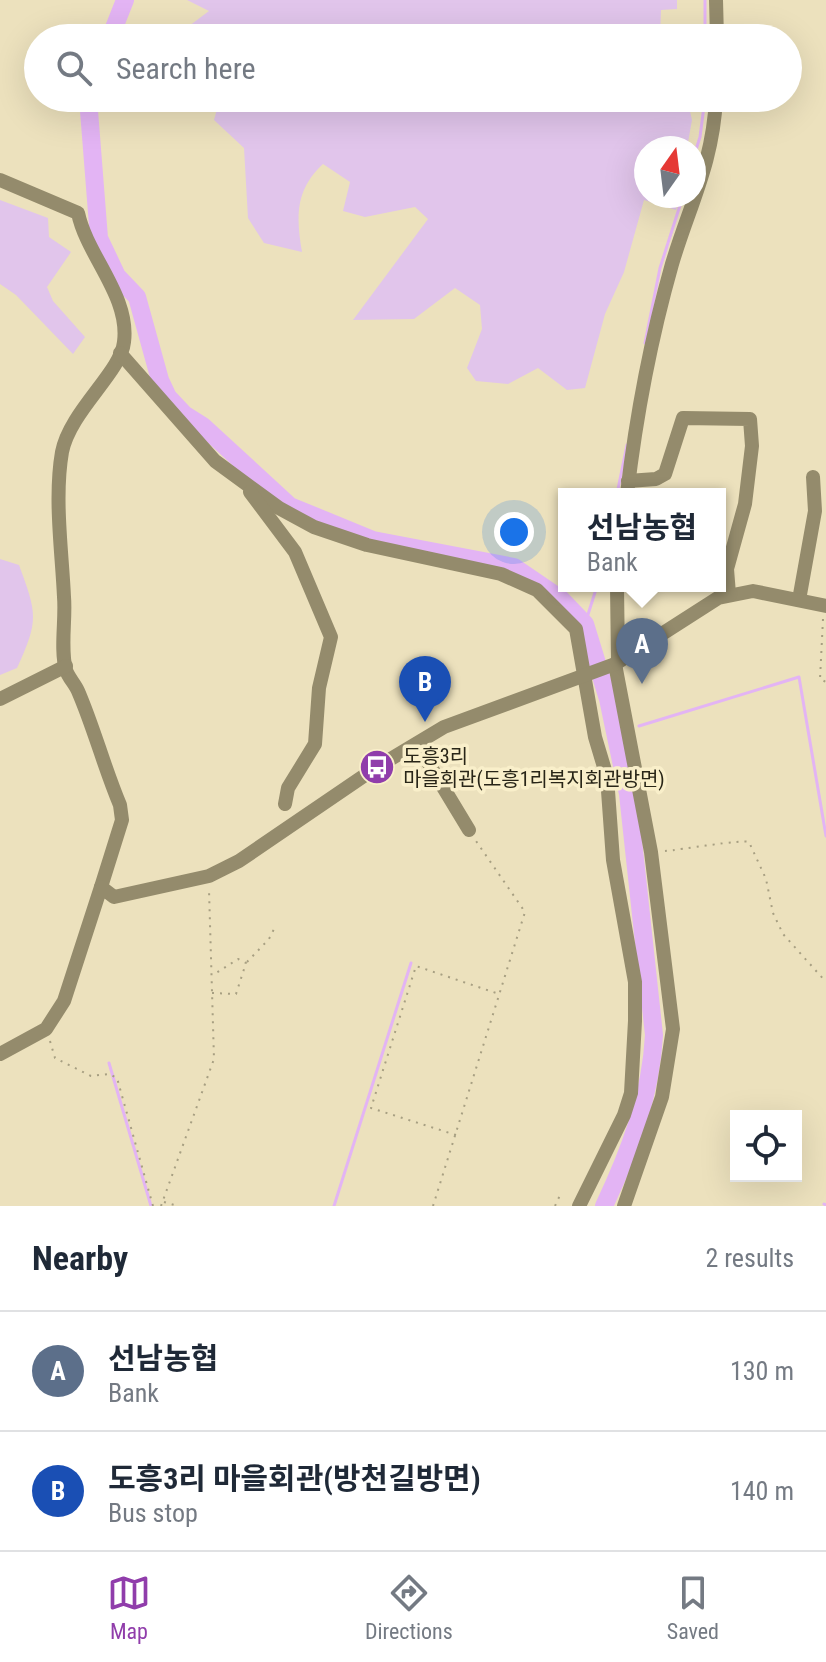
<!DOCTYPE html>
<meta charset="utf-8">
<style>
:root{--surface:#fff;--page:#f6f6f7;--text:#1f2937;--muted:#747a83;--line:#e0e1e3;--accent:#903dab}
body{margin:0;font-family:"Roboto Condensed","Noto Sans KR",sans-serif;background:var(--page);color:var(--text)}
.controls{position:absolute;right:24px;bottom:24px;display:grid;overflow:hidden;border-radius:0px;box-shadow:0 8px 32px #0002}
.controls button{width:72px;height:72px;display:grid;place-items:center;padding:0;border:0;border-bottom:2px solid var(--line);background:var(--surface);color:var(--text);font:40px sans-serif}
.compass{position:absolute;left:634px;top:136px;width:72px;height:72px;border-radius:50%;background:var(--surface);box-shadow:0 8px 32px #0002;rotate:14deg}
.you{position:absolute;left:514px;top:532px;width:28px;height:28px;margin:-20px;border:6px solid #fff;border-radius:50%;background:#1a73e8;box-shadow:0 0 0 12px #1a73e833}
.badge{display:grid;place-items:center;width:52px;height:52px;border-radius:50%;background:var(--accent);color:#fff;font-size:26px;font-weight:700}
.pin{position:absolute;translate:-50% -66px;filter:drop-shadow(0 2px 4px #0008)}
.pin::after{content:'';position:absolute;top:42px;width:28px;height:24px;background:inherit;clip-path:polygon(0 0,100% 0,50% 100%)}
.popup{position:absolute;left:558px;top:488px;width:168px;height:104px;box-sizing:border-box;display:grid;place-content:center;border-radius:0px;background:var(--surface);filter:drop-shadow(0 2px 6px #0005);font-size:26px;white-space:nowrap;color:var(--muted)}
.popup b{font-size:30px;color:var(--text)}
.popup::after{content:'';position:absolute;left:50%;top:100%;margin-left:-16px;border:16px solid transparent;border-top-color:var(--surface)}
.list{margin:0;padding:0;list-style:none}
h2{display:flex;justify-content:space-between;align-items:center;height:104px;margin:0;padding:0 32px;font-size:34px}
h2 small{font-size:26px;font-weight:400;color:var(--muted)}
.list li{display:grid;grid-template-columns:52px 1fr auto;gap:24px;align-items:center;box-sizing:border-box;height:120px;padding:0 32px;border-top:2px solid var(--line)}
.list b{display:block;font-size:30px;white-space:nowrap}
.list p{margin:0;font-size:26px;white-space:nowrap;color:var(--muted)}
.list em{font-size:26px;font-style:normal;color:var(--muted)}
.icon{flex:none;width:44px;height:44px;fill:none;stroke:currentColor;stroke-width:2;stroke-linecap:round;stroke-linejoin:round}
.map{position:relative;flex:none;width:826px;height:1206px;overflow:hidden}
.search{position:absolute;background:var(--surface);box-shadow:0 8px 32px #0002;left:24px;right:24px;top:24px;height:88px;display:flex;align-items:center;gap:20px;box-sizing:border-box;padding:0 28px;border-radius:44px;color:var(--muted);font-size:30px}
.sheet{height:344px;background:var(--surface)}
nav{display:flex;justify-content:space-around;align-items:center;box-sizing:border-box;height:112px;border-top:2px solid var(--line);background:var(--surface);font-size:22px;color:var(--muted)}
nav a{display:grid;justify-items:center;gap:4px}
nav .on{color:var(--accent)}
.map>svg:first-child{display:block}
.green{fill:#e1c5eb}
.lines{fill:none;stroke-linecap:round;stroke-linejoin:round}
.stream{stroke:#e3b4f4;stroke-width:3}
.river{stroke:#e3b4f4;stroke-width:18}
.path{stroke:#a79f82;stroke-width:2;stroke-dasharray:2 6;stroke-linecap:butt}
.minor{stroke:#948b6c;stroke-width:14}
.labels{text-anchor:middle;stroke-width:7;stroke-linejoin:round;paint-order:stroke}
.poi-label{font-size:20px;fill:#282517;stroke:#f9efca;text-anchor:start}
</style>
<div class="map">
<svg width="826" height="1206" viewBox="0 0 826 1206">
<rect width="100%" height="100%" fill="#ece1bd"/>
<g class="green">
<path d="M187,0H677V9L661,10L660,38H188L185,29L209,11Z"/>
<path d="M220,98H687L692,120L687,148H646V196H679L676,210L644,200L624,272L605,314L585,388L567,390L538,368L508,384L476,381L467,368L482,329L480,305L455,288L414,319L353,320L428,219L415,207L365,217L343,211L350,182L323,164C295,190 296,217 302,252L264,243L248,218L244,148L214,120Z"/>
<path d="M0,200L48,218L49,237L71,252L47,287L53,301L85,337L73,354L16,295L0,284Z"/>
<path d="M0,559L19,565C37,614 39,620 17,668L0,675Z"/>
</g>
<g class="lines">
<g class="stream">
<path d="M705,0V38"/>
<path d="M694,156L700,137L705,98"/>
<path d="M645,343L660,268L683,196"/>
<path d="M617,494L627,445"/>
<path d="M585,624L597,586"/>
<path d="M639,726L799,677L826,836"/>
<path d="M109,1063L151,1206"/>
<path d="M824,1204L826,1205"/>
<path d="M334,1206L411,963"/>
</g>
<g class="river">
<path d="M110,38L125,0"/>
<path d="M88,98L99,238L117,276L137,297L160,380L168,397L184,414L203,426L290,506L373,540L514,567L561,599L585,624L608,699L628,794L654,1035C651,1095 630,1151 604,1206"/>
</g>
<g class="path">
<path d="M823,619L820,679L826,682"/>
<path d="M665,851C679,850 743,839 749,842L766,879L773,913L783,934L826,982"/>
<path d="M247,962L269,939L275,927"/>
<path d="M212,993L236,994L246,963L238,959L213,975"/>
<path d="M50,1041L55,1058L91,1076L109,1074L117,1078L153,1206"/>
<path d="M456,1135L371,1108L416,966L499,994"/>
<path d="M164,1202L178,1206"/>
<path d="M161,1206L214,1059L209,890"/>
<path d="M433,1206L525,912L476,841"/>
<path d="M555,1206L561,1193"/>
</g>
<g class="minor">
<path d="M716,0L717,38"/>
<path d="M0,180L78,213C87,256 130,296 124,342C121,372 70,411 62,452C54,498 62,552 64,597C66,619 60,649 66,670C68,677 75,684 78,691C94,728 104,767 120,805L122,820L101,887"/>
<path d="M120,353L215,461L279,508L314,527L367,545L501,574L537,590L576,629L595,737L607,777L613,860L635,982V1021L631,1093L624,1115L579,1206"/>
<path d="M628,481L656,479L665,474L683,418L750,419L752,446L745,504L727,569L729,594"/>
<path d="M250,492L295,552L331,637L319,688L315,744L288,788L285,804"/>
<path d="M627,494C636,417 651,338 672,264C690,204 713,163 716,98"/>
<path d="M617,586L618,661"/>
<path d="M799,600L815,511L813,477"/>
<path d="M615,664L651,852L673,1029L662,1097L624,1206"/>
<path d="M0,699L66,666"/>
<path d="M417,744L469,830"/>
<path d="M0,1054L46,1029L64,1001L101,887L114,897L209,876L239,861L374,769L444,727L615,664L718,598L753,591L826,606"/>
</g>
</g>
<defs>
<g id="bus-disc" transform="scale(1.8)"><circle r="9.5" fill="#903dab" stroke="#f9efca"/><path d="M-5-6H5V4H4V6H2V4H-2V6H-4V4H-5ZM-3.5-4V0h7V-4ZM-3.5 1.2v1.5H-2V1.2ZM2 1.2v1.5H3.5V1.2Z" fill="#fff"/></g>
</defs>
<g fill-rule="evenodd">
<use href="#bus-disc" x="377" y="767"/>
</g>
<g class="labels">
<g class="poi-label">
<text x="403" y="763">도흥3리<tspan x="403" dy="23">마을회관(도흥1리복지회관방면)</tspan></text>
</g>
</g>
</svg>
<div class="controls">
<button><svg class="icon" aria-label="locate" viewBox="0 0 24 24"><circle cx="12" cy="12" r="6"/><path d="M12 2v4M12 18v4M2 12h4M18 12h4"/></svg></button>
</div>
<svg class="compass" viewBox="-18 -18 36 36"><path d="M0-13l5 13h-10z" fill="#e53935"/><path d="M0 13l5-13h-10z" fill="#747a83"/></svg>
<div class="you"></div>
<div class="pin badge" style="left:642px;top:684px;background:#5c6f8a">A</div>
<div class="popup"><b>선남농협</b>Bank</div>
<div class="pin badge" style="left:425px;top:722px;background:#1a4fb4">B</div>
<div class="search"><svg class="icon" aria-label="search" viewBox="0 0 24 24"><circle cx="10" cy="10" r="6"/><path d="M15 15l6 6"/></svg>Search here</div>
</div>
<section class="sheet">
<h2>Nearby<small>2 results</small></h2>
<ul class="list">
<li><span class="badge" style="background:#5c6f8a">A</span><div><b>선남농협</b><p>Bank</p></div><em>130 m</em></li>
<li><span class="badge" style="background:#1a4fb4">B</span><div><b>도흥3리 마을회관(방천길방면)</b><p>Bus stop</p></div><em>140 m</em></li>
</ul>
</section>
<nav>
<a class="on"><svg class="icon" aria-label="map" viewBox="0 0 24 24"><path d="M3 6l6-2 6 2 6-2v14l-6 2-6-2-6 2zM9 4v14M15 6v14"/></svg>Map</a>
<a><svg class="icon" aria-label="directions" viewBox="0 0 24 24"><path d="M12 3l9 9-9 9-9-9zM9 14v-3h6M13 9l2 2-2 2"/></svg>Directions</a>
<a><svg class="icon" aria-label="saved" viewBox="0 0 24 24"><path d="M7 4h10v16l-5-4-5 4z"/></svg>Saved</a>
</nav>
